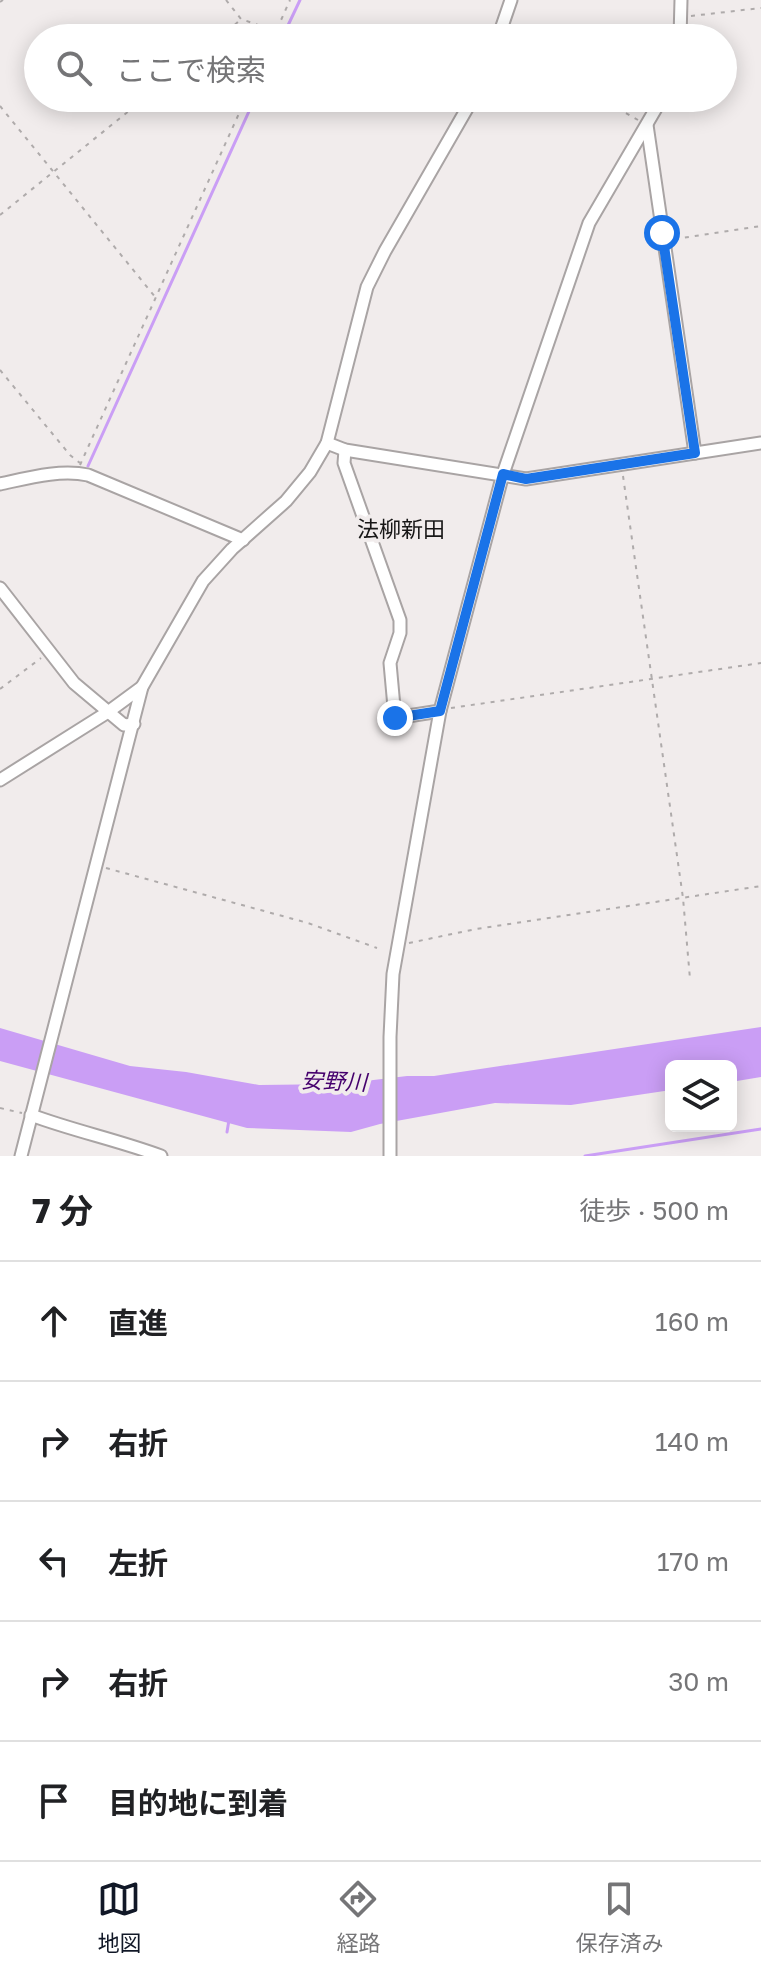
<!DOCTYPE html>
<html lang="ja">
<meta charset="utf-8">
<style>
:root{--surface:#fff;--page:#f6f6f6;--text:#202124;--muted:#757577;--line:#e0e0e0;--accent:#111827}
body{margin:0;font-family:"Golos Text","Noto Sans JP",sans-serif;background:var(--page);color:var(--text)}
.controls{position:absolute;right:24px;bottom:24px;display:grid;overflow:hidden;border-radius:12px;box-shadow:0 4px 20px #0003}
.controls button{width:72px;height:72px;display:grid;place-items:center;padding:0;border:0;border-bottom:2px solid var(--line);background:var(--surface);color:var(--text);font:40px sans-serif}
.stop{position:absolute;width:24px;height:24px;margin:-18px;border:6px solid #1a73e8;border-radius:50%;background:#fff}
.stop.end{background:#1a73e8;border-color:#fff;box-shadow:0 2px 8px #0008}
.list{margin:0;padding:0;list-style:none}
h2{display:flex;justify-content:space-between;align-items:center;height:104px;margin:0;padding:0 32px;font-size:34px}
h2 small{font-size:26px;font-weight:400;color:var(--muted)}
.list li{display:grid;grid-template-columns:52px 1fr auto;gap:24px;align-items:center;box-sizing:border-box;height:120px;padding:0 32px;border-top:2px solid var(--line)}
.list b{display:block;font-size:30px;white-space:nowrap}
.list em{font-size:26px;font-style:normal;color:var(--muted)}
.icon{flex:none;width:44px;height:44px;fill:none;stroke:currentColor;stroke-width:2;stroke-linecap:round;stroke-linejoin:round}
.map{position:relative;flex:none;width:761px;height:1156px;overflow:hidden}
.search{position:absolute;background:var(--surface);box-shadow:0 4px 20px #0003;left:24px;right:24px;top:24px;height:88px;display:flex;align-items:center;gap:20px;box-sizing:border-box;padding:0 28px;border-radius:44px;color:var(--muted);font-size:30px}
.sheet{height:704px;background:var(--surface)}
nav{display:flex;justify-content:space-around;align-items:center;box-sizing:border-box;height:112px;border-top:2px solid var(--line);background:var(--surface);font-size:22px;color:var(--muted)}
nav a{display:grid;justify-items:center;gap:4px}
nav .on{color:var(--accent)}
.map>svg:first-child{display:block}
.water{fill:#ca9ef5}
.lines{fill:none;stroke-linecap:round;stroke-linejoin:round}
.stream{stroke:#ca9ef5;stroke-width:3}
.minor-casing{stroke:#a9a4a4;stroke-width:15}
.path{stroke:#afabab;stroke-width:2;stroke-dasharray:4 6;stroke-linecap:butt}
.minor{stroke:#fff;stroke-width:11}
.route{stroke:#1a73e8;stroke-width:10}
.labels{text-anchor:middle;stroke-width:8;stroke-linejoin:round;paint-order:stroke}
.neighbourhood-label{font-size:22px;fill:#171616;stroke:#f1ecec}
.water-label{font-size:22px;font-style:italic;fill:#45006d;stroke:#f1ecec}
</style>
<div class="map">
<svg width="761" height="1156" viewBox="0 0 761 1156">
<rect width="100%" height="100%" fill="#f1ecec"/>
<path class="water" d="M761,1027V1077L731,1082V1066H671V1090L571,1105L495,1103L380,1124L351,1132L247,1128L0,1061V1028L130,1066L186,1072L259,1085L340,1084L407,1076H434Z"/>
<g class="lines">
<g class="stream">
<path d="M282,38L300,0"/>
<path d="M88,466L255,98"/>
<path d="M227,1132L229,1120"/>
<path d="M585,1156L761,1129"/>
</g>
<g class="minor-casing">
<g id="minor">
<path d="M498,38L511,0"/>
<path d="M680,38L681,0"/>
<path d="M647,125L695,453"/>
<path d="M327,443L345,450L526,479L761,443"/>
<path d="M345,450L344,463L400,620V633L390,663L395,718L440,711"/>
<path d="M0,484C28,478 60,469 88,475L243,540"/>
<path d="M0,588L74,683L124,725L134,724"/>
<path d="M0,780L108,712L142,687"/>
<path d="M31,1115C74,1131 118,1140 161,1156"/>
<path d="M21,1156L142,687L203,581L232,549L286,501L310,472L327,443L367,287L385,251L473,98"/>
<path d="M390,1156V1037L393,974L440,711L503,474L589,223L662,98"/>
</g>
</g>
<g class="path">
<path d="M226,0L241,19L295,38"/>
<path d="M0,2L3,0"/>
<path d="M691,16L761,8"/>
<path d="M220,38L240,20"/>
<path d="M273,38L290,0"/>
<path d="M434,98L456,107"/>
<path d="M600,98L638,120"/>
<path d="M0,106L156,298"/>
<path d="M0,215L145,98"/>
<path d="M675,239L761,226"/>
<path d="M0,370L70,455L80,463"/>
<path d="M80,465L246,98"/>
<path d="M623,476L683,898L690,979"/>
<path d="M0,689L41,658"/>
<path d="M451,708L761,663"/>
<path d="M106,868L308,923L377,948"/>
<path d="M409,943L476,929L761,886"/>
<path d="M0,1108L22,1113"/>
</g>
<use href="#minor" class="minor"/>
</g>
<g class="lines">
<path class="route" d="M395,718L440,711L503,474L526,479L695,453L662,233"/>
</g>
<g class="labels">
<g class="neighbourhood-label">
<text x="401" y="537">法柳新田</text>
</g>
<g class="water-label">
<text transform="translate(334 1081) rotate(2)" y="8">安野川</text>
</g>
</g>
</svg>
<div class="controls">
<button><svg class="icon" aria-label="layers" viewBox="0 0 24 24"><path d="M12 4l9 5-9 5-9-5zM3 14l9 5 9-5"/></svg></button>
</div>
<div class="stop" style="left:662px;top:233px"></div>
<div class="stop end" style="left:395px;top:718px"></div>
<div class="search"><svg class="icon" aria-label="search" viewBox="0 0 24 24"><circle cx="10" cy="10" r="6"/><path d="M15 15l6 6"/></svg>ここで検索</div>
</div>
<section class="sheet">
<h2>7 分<small>徒歩 · 500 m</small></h2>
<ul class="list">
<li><svg class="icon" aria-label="ahead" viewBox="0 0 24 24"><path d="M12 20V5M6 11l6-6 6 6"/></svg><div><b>直進</b></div><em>160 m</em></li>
<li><svg class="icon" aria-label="right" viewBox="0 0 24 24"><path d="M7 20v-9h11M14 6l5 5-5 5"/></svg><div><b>右折</b></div><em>140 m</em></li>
<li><svg class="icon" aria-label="left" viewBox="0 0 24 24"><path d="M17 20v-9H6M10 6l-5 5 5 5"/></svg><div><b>左折</b></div><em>170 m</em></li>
<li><svg class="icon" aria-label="right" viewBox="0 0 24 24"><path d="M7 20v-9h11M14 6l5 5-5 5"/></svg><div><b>右折</b></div><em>30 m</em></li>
<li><svg class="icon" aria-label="arrive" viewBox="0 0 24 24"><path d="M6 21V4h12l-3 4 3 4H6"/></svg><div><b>目的地に到着</b></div></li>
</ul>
</section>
<nav>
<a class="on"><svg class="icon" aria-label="map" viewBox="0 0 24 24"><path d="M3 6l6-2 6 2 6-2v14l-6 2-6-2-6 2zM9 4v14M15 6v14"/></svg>地図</a>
<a><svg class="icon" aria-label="directions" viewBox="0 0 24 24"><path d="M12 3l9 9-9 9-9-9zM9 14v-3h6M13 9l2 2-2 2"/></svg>経路</a>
<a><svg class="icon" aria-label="saved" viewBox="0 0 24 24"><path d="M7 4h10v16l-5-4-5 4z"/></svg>保存済み</a>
</nav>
